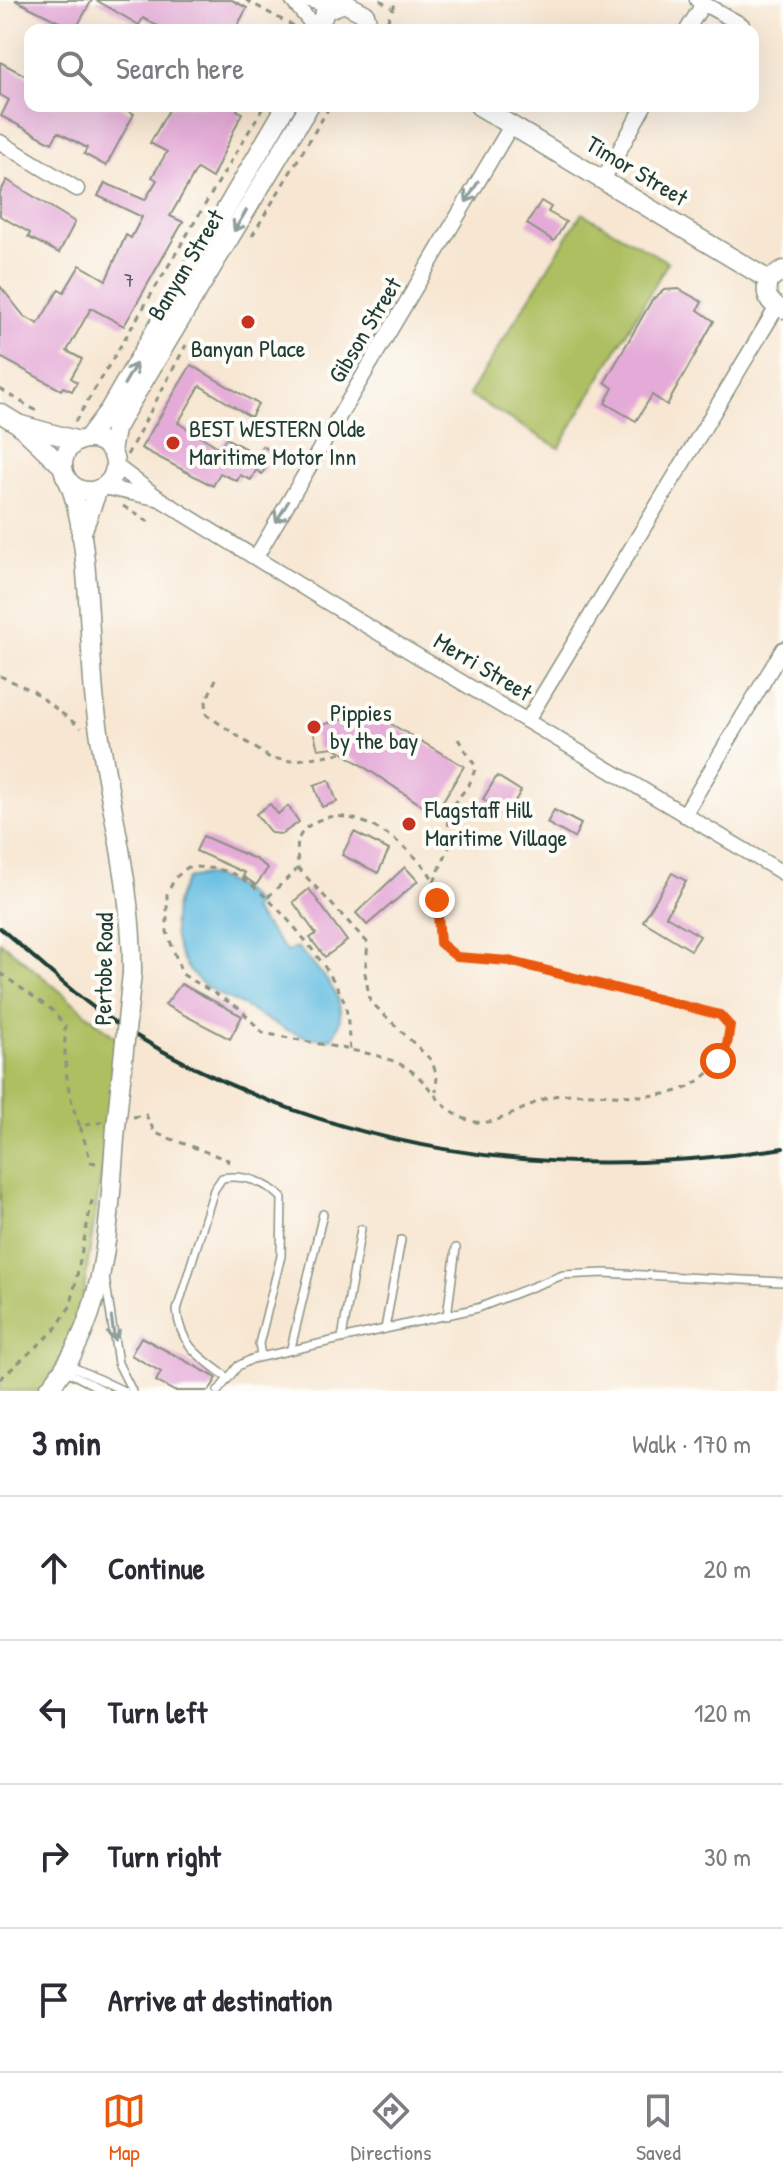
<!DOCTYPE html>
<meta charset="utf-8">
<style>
:root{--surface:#fff;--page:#f2f2f3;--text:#2b2b33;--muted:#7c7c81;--line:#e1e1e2;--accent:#ea580c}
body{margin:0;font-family:"Patrick Hand",sans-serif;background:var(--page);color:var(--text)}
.stop{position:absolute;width:24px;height:24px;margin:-18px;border:6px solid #ea580c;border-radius:50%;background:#fff}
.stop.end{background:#ea580c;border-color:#fff;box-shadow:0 2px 8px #0008}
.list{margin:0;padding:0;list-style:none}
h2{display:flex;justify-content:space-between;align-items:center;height:104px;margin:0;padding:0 32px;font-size:34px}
h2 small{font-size:26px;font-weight:400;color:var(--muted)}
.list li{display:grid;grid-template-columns:52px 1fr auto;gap:24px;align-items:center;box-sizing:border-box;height:144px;padding:0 32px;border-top:2px solid var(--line)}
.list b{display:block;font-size:30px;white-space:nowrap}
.list em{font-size:26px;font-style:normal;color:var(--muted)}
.icon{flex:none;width:44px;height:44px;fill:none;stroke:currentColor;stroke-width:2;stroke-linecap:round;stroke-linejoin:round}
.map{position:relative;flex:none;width:783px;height:1391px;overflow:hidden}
.search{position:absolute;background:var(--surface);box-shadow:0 8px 32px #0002;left:24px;right:24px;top:24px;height:88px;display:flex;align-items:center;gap:20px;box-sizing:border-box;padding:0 28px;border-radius:16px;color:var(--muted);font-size:30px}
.sheet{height:680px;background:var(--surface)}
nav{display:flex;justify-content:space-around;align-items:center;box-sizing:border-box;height:112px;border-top:2px solid var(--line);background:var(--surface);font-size:22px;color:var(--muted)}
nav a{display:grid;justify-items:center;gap:4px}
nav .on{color:var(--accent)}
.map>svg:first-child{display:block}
.green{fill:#aebf62;stroke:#667e4b;stroke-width:2}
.water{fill:#65bee2;stroke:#427e8b;stroke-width:2}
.building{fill:#e5abd8}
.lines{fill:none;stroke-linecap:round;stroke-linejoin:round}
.service-casing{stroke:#8b9282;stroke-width:10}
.minor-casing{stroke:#8b9282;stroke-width:17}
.tertiary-casing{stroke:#8b9282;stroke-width:21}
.path{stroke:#8b9282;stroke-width:3;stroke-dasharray:6 6;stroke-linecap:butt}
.service{stroke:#fff;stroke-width:7}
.minor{stroke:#fff;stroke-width:14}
.tertiary{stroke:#fff;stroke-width:18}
.rail{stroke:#1f3d34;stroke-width:4}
.tertiary-bridge-casing{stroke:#8b9282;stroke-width:21;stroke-linecap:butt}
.tertiary-bridge{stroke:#fff;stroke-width:18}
.oneway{stroke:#8f9e9a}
.route{stroke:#ea580c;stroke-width:10}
.poi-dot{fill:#c8321e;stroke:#fdfcf7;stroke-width:3}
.labels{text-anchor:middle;stroke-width:8;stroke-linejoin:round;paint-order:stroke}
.number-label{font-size:20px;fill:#50585d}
.street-label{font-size:24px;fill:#1f3d34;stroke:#fdfcf7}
.poi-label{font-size:24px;fill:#1f3d34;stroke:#fdfcf7;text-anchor:start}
</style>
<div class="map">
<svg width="783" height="1391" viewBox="0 0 783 1391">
<rect width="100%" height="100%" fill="#fdfcf7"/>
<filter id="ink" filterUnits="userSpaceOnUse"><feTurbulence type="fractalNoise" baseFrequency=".0125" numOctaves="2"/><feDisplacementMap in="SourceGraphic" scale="16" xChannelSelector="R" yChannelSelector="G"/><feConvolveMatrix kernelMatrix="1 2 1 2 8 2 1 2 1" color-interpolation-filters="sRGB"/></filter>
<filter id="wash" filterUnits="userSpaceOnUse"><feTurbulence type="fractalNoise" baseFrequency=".006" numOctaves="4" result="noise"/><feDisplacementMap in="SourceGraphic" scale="32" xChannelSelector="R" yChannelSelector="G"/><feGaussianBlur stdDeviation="1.8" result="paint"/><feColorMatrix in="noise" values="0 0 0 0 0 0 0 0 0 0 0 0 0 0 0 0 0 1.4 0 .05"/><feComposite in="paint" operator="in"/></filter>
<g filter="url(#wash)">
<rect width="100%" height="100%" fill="#f7e6d1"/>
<g class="green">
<path d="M582,213L668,262L559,448L469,395Z"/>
<path d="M0,941L117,1039L106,1143L80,1316L46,1391H0Z"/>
</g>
<path class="water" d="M205,875C226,879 243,888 257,905L252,910L287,952L297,947C320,973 357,1002 332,1038C300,1042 273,1023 247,1008C234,1000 220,996 208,988C171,962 164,916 187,879Z"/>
<g id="blocks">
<g class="building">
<path d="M15,0H92L75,30Z"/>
<path d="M96,0H232L247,8L235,30H165L143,18L139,25Z"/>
<path d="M0,62L30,78V106H119L134,114L106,166L84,154L87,148L58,132L52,143L1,116L9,100L0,95Z"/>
<path d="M171,106H239L237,110L242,113L212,178L197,169L170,216L183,222L124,326L91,308L67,351L82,359L71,378L77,382L72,391L63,387L61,390L0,357V286L24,316L38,324L59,289L64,292L80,265L106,280L126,235L131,238L142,217L98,196L105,183L145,200L157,180L152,177L167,152L150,143Z"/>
<path d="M7,180L75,222L59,253L28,237L30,233L0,216V193Z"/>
<path d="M541,201L551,207L548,212L566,222L554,241L527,224Z"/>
<path d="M679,289L702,302L698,310L714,321L667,405L652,395L636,421L605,403L613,388L605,382L652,300L664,290Z"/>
<path d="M191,365L258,404L251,417L200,386L178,423L220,448L226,438L257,455L262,446L274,452L262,474L256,470L251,480L240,475L237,481L220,473L213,486L141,448Z"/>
<path d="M372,713L464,766L435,814L334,747L318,749L312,727Z"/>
<path d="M497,776L521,791L507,814L483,799Z"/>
<path d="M329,780L337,802L322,807L314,785Z"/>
<path d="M270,804L278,814L288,806L299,822L282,834L271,833L256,814Z"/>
<path d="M554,810L581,824L574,838L547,823Z"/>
<path d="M354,832L389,850L378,873L342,855Z"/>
<path d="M203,836L255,859L268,868L256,885L243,876L245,873L196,851Z"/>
<path d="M405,867L418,881L367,925L356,913Z"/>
<path d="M672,873L686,881L666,916L700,936L691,950L643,921Z"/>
<path d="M309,889L347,941L325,957L310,938L316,934L293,902Z"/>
<path d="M181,984L242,1016L230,1039L165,1005Z"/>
<path d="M141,1337L217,1378L209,1391H174L156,1381L161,1372L131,1355Z"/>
</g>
</g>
</g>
<g filter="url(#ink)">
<use href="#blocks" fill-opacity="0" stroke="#8b9282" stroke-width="2"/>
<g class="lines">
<g class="service-casing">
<g id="service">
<path d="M105,1277L118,1363L132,1391"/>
<path d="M447,1316L456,1248"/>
<path d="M385,1329L401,1240"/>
<path d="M342,1338L361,1229"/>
<path d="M291,1348L323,1214"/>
<path d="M69,1365L124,1391"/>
<path d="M64,1370L105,1391"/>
<path d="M227,1377C200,1357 180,1346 177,1310L214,1190L222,1178C244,1174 266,1182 282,1198L281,1256L259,1344L261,1356"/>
<path d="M218,1391L238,1366L252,1359L478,1308L563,1275L604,1273L783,1282"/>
</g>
</g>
<g class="minor-casing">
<g id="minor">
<path d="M292,0L317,30"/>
<path d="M308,0L332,6"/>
<path d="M697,0L742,25"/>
<path d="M687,30L703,4"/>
<path d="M0,142L77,189"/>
<path d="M604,178L644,106"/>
<path d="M115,465L160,499L330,604L783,873"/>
<path d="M103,487L156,498"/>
<path d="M256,557L512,124"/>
<path d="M527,721L777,307"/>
<path d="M684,815L783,649"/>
</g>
</g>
<g class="tertiary-casing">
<g id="tertiary">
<path d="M317,30L326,10L344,3L365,14L369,30"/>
<path d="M479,106L769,280"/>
<path d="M783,270L769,280C763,293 769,305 783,309"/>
<path d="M0,413L18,424L63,467"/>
<path d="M21,425L79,441"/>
<circle cx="89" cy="465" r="26"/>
<path d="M87,439L109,410L286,106"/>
<path d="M111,451L115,430L126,410L309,106"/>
<path d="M65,475C91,520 88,647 95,703C106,794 133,881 132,973"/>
<path d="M81,535L98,489"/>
<path d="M47,1391C110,1318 108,1218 116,1127"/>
</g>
</g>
<g class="path">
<path d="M246,0L295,27"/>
<path d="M380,0L391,7"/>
<path d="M393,30L395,27L388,19L397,0"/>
<path d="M252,236L330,106"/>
<path d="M0,389L40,413"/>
<path d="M75,422L264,106"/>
<path d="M127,455L186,345"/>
<path d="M123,506L152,524"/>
<path d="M0,676L33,691L81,728"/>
<path d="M216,679L206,701L207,715L270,758L291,761L342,753"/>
<path d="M298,868L368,943L365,973L370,1001L431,1060L437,1075L436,1092"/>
<path d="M434,882L452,840L446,813L469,785L476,767L456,736"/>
<path d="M268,897L298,868C298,859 296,846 299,838C303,828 313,822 322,819C356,806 409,845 429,873C446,897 423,941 454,955C471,963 491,957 508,961C579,975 650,998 720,1015L730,1026C730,1041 724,1053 715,1065C677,1116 606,1086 554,1096C526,1102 497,1131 468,1120C438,1109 434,1087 410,1070C390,1056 364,1053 341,1048L263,1033L239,1008L182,974L167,932V894L175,878L188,867C202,867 217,868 231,873C266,885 330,966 344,1001C349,1015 348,1035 350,1050"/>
<path d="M0,973L52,1010L65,1026C64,1060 66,1094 80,1126"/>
<path d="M133,1117L146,1115L155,1133L228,1160L227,1166"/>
<path d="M96,1163L91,1162L80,1126L102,1122"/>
<path d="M0,1379L54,1331L71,1305L93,1195"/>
</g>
<use href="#service" class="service"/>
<use href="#minor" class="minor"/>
<use href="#tertiary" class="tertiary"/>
<path class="rail" d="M0,928C41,963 82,1003 128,1031C328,1153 554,1185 783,1148"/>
<g class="tertiary-bridge-casing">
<path id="tertiary-bridge" d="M116,1127L132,973"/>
</g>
<use href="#tertiary-bridge" class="tertiary-bridge"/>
</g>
<defs><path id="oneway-shaft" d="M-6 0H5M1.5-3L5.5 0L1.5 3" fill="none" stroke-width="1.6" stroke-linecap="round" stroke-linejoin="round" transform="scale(2)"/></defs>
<g class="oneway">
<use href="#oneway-shaft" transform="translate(472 192) rotate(121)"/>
<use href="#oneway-shaft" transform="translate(240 221) rotate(121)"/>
<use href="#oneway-shaft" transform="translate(130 374) rotate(-60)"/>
<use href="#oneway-shaft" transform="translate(282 512) rotate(121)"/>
<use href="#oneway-shaft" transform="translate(113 1329) rotate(82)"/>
</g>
</g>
<g class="lines" filter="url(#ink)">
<path class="route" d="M437,900L440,943L457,957L509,961L720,1015L730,1026L727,1045L718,1061"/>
</g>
<g class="poi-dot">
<circle cx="248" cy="322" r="8"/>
<circle cx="173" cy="443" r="8"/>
<circle cx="314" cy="727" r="8"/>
<circle cx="409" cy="824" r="8"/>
</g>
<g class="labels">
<g class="number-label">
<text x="129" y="287">7</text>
</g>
<g class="street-label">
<text transform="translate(637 171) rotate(31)" y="8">Timor Street</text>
<text transform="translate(186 265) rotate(-59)" y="8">Banyan Street</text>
<text transform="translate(365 330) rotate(-59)" y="8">Gibson Street</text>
<text transform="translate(483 667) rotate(31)" y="8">Merri Street</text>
<text transform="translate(104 969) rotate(-89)" y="8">Pertobe Road</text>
</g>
<g class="poi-label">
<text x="248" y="357" text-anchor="middle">Banyan Place</text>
<text x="189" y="437">BEST WESTERN Olde<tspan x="189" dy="28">Maritime Motor Inn</tspan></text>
<text x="330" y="721">Pippies<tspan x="330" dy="28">by the bay</tspan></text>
<text x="425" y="818">Flagstaff Hill<tspan x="425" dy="28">Maritime Village</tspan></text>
</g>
</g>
</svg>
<div class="stop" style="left:718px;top:1061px"></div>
<div class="stop end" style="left:437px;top:900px"></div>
<div class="search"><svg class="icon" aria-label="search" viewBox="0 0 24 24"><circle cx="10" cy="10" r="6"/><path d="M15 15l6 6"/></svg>Search here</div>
</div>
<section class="sheet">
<h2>3 min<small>Walk · 170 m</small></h2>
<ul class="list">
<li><svg class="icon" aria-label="ahead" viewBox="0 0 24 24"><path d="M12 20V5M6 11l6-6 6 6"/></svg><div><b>Continue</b></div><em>20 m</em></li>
<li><svg class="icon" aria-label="left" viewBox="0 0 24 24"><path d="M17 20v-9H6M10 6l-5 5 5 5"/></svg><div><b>Turn left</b></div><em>120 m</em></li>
<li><svg class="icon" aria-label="right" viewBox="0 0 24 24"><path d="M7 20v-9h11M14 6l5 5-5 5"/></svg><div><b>Turn right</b></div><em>30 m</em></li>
<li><svg class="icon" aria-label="arrive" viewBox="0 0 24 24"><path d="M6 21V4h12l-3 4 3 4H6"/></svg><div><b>Arrive at destination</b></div></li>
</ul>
</section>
<nav>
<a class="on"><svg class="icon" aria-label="map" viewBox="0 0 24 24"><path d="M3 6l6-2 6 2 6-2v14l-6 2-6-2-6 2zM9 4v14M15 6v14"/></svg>Map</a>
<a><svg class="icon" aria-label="directions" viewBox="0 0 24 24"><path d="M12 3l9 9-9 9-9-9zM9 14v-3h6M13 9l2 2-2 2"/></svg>Directions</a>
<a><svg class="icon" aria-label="saved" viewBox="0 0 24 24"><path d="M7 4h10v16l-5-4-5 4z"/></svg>Saved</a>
</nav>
